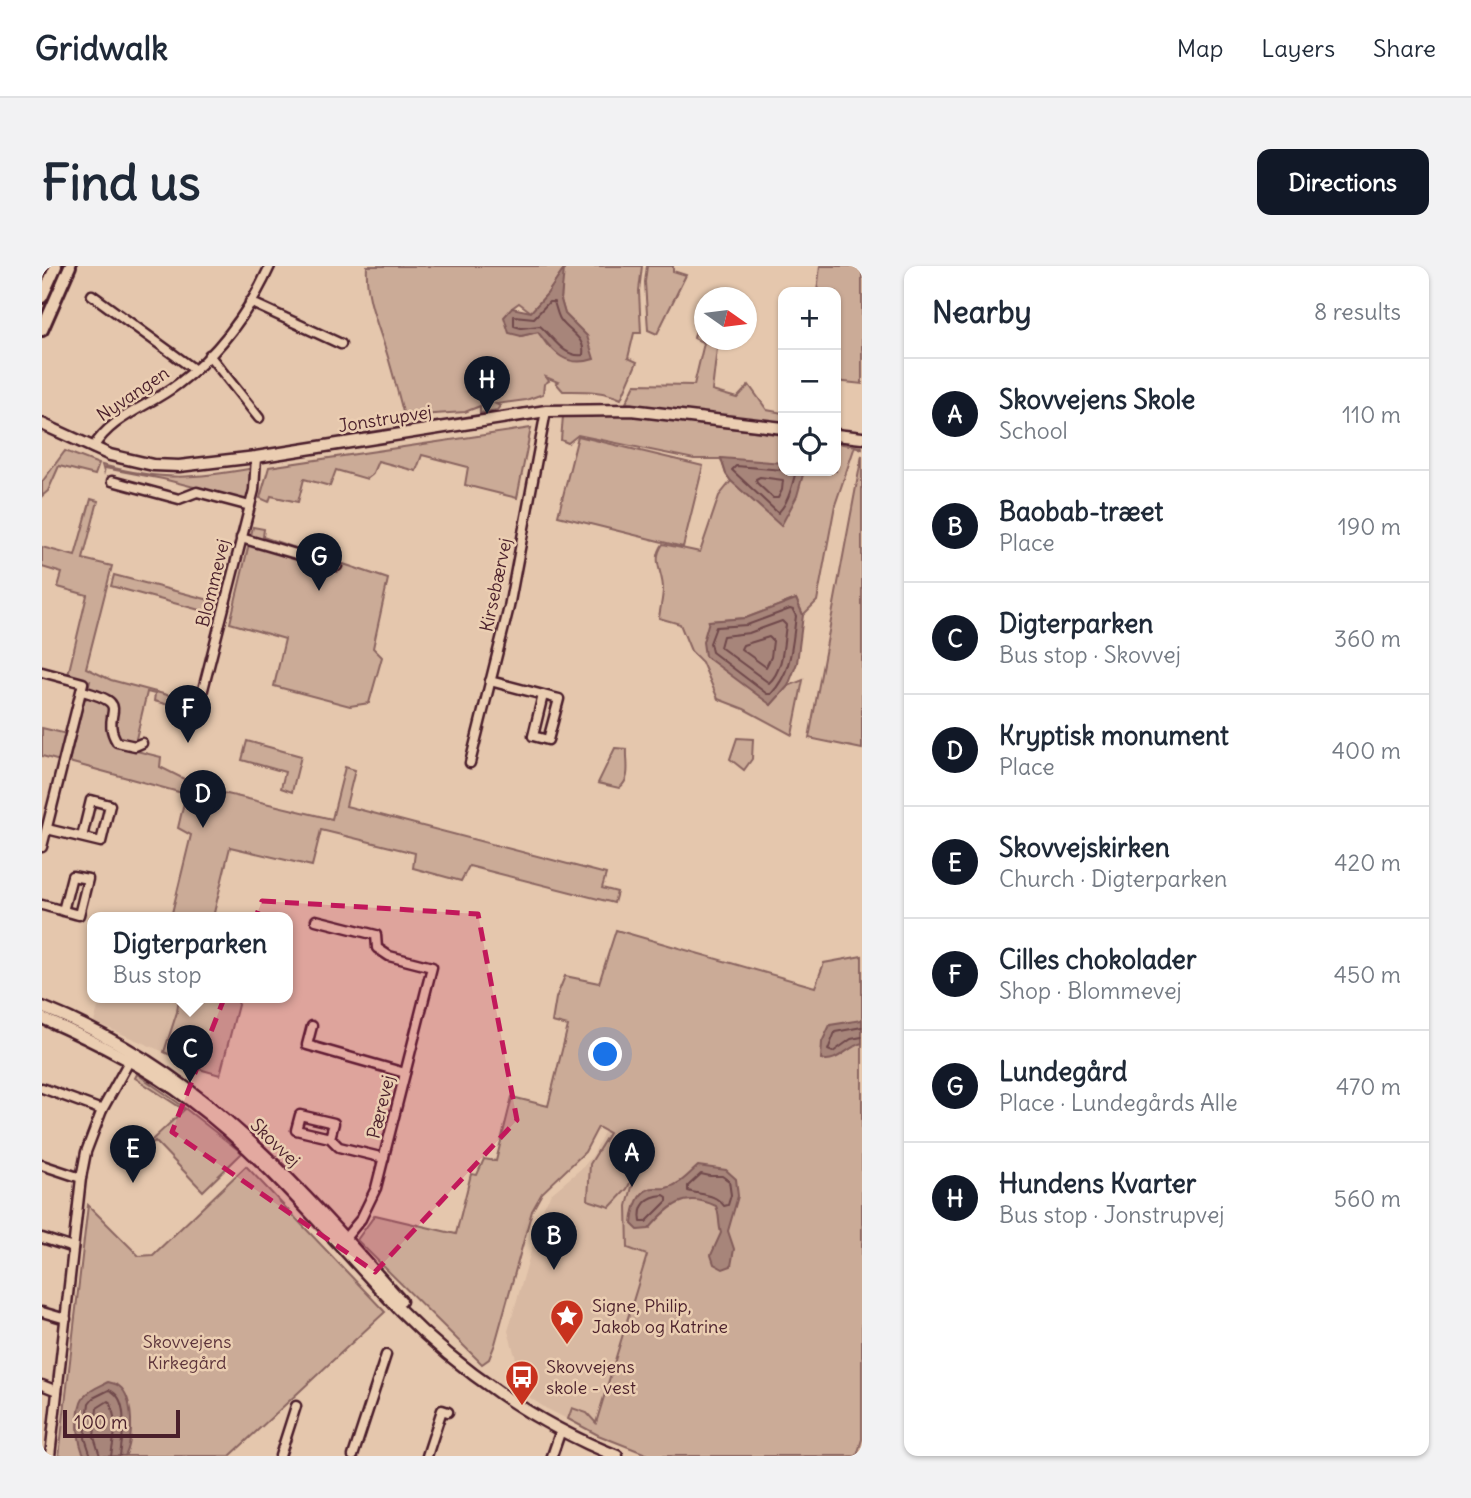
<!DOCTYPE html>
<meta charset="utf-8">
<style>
:root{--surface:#fff;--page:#f2f2f3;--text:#1f2937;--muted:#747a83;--line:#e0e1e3;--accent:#111827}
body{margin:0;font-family:Delius,sans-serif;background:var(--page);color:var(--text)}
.controls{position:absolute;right:21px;top:21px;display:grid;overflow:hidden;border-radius:14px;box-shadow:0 2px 5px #0004}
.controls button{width:63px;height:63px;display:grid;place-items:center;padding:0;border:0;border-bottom:2px solid var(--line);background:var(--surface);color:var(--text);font:35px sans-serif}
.compass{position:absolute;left:652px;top:21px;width:63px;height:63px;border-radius:50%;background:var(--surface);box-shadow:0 2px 5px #0004;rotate:104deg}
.scale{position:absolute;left:21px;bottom:18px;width:117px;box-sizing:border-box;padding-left:7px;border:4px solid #4a1f2b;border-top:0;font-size:19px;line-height:24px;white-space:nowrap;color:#4a1f2b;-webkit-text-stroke:5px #ebceb2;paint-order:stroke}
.you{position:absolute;left:564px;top:789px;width:24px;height:24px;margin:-18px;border:5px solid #fff;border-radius:50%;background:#1a73e8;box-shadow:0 0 0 10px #1a73e833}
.badge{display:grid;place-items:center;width:46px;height:46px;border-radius:50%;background:var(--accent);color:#fff;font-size:23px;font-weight:700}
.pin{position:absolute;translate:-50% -58px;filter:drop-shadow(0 2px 4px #0008)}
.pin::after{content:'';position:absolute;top:37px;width:24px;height:21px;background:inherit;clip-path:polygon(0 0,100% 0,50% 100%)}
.popup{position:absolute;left:45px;top:646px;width:206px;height:91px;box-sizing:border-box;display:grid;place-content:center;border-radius:14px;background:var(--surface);filter:drop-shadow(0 2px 5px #0005);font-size:23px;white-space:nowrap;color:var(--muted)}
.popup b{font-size:26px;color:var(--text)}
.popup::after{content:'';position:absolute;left:50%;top:100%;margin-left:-14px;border:14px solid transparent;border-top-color:var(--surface)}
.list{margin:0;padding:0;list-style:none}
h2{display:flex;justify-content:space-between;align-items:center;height:91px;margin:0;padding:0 28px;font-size:30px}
h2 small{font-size:23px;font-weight:400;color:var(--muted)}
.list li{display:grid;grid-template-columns:46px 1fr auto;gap:21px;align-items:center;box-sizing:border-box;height:112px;padding:0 28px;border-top:2px solid var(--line)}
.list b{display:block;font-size:26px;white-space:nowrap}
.list p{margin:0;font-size:23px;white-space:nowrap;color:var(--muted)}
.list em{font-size:23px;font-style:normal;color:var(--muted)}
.icon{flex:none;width:38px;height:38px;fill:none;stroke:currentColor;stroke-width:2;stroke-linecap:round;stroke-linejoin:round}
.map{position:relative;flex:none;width:820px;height:1190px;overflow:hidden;border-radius:14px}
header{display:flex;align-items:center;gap:42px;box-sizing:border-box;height:98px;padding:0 35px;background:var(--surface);border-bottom:2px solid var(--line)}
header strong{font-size:33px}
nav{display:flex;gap:38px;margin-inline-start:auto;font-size:24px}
.intro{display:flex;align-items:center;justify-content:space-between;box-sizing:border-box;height:168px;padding:0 42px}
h1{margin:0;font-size:49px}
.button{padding:18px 32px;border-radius:14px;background:var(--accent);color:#fff;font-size:24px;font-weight:700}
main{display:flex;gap:42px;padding:0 42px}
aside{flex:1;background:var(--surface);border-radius:14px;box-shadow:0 2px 5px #0004}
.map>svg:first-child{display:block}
.built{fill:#d8b9a2}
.green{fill:#cbab97;stroke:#8a6561;stroke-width:2;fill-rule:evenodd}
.water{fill:#a7857a;stroke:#825c5a;stroke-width:2}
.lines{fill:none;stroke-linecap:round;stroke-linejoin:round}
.shore{stroke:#6f484b;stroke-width:2}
.stream{stroke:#825c5a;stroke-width:2.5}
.minor-casing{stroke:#4a1f2b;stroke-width:13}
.tertiary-casing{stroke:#4a1f2b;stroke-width:15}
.secondary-casing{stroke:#4a1f2b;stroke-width:16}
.minor{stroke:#ebceb2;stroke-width:8}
.tertiary{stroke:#ebceb2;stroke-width:10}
.secondary{stroke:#ebceb2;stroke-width:10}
.marked{fill:#c2185b;fill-opacity:0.2;stroke:#c2185b;stroke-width:5;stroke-dasharray:14 9;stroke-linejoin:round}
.labels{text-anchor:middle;stroke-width:5;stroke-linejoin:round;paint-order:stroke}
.street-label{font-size:18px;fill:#4a1f2b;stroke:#ebceb2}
.poi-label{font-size:18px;fill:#4a1f2b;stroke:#ebceb2;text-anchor:start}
.park-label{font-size:18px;fill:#5d343b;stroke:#ebceb2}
</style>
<header>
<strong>Gridwalk</strong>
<nav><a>Map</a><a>Layers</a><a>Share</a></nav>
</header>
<div class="intro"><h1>Find us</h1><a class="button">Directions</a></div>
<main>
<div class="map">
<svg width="820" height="1190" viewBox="0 0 820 1190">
<rect width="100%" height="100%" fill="#e5c7ad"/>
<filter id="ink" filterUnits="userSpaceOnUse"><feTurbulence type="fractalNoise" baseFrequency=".0143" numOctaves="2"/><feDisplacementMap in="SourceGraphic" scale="14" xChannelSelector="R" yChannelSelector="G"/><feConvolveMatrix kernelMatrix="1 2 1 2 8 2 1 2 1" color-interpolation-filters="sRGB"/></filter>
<g filter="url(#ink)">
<g class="built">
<path d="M671,697L588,1182L561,1171L505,1143L473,1122L478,1107L466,1065L502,940L509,928L541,901L551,889L564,862Z"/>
<path d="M59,731H137L135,746L122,786L52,756Z"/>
</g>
<g class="green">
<path d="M325,0H600L597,25L599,67H592L586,92L595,96L579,133C561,124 541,125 521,125L514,117L516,116L504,111L507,115L502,118L501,128L484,134L454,138L458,140L455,144L438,147V140L423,146L362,150C357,131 352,111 346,91C337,61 323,32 325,0ZM521,5L519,34L523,48L545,70L506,80L496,66L479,70L470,42L477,37L489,46L505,28Z"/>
<path d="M605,0H631V5L644,9L615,68L606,64L603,16Z"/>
<path d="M778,0H820V118L794,115V26H775Z"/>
<path d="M661,34L662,74H676L670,125L695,132L707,119L725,144L741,147V158L584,137L593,118L652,119L662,77L652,72Z"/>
<path d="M586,149L741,169V205H794V177L820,181V183L813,180L793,239L775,335L761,349L754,333L704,352L667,355L729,439L746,420L761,414L750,469L702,443L676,433L660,396L649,385L638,358L617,352C618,343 621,332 621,323C621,305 609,295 621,278L658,286L677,230L689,215L684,208L679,193H652L536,169L526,177L519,174L521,150Z"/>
<path d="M489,162L475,232L423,219L426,201L380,189L374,205L336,195L330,209L325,213L294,204L288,220L262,213L256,236L229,230L227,236L218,232L227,201Z"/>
<path d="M536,170L661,200L641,281L516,250Z"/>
<path d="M23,185L57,198L53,209L17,200L6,225L0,230V216Z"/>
<path d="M820,189V483L767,472Z"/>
<path d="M60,199C121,215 151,213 212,202L207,231L202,234L121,213L63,202L62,206Z"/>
<path d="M49,233L56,235L41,293L70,300L44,402L69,414L144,434L142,443L112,435L113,428L105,426L93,477L76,473L74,470C74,437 81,432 46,423L48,415L26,409L45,329L16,321L20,307L0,301V281L33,290Z"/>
<path d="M211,261L222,263L221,271L346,313L331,382L340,391L327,437L308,440L232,420L243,373L188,357Z"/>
<path d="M72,309L179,337L176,349L69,320Z"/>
<path d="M47,431L64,435L67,439L68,475L70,479L119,491L118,501L160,522L290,553L303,501L313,504L304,540L564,608L560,622L575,626L572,637L427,600L419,615L371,602L373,587L279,564L270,600L188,581L171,651H129L149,569L136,562L144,528L27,496L42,434Z"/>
<path d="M0,462L25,468L18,495L0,490Z"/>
<path d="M695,472L711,473L710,493L702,504L688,493Z"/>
<path d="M205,475L259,490L250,526L239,522L243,506L200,494Z"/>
<path d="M573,482L585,483C584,496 590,513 577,522L556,517Z"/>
<path d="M574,664L773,721L782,697L820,690V1173L815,1190H609L556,1169L526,1153L530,1142L545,1147L554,1157L605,989L586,982L585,940L601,879L595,877L596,892L590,904L589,915L585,923L568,941L546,934L548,898L567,867L556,861L543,886L500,927L490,945L453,1078L447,1093L440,1098L315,974L333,949L414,968L429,908L435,909L442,893L454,895L470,831L506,840L526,760L510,756L514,732L523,710L557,717Z"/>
<path d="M137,731H198L178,809L157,803L122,786L135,746Z"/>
<path d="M95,808L135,836L200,887L161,925L113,875L98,888H95L142,844L93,812Z"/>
<path d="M204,900L343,1046L188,1190H17L46,939L97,990L111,989Z"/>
</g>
<g class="water">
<path d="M522,3L519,34L523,48L545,70L552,93C524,102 512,87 496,66L479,70L467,67L462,51L470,42L489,46L505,28Z"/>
<path d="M679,192L741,197V205H762L755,230L739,260L689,215L684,208Z"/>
<path d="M754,333L761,349L755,397L746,420L729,439L663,390L661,376L667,355L704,352Z"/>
<path d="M820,754V777C805,781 795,798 779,793L780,776L788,759Z"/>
<path d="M656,900L684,904L694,913L696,930L686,965L692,983L689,1000L681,1003L672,998L669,989L679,967C676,957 678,949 674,940C642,925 627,940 607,963L596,964L590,958C591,946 594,928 607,923C612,921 619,923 624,922C638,919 646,909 656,900Z"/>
<path d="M66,1116C69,1117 74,1118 77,1120C92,1131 92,1175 83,1190H43C35,1178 33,1144 42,1131C47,1124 58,1120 66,1116Z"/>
</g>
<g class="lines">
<g class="shore">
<path d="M507,36H512C514,41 515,48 518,53C526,66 544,71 541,89C522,92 511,71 498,60L479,62L472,60V50L492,52Z"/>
<path d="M741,204L694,200L690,204L736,247C747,236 750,219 754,205"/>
<path d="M718,211L741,214L740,224L736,232H731L715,217L714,213Z"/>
<path d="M748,343L751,344L754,350C750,379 750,406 729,428H725L670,386L668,377L674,361L705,359Z"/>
<path d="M740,355L744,359C741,378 742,403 727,417L678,381L681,370L707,367Z"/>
<path d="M727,371L731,375L729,391L724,401L699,383L701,379Z"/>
<path d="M820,761L793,766L786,784L791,786L809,773L820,771"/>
<path d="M659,908L668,910H680L687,915L689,929L686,939L682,940C673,927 659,929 646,925V920Z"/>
<path d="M622,929L625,931V935L604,956H599C596,939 605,930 622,929Z"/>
<path d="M49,1190L43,1172L47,1137L51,1132L67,1124C89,1132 80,1173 78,1190"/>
<path d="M58,1190L52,1171L55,1142L66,1135L69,1137L74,1160L69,1190"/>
</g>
<path class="stream" d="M522,0V3"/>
<g class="minor-casing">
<g id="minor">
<path d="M50,29L153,104"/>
<path d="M208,36L299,78"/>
<path d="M167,89L217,152"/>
<path d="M51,182C69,150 108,140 136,118C176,88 207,46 228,0"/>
<path d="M70,215L137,233L155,226L208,240"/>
<path d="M199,272L295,300"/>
<path d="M0,406L41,417L0,581"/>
<path d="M448,415L509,431L517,433L506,474L491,470L501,429"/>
<path d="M40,425C95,439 56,446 75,476L93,480L100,477"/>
<path d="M154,451L212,224L214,191"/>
<path d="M428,497L467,341L504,145"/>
<path d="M5,563L59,576L68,539L49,534L40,571"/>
<path d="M0,639C12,642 25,646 37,649L46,613L30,610L21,645"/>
<path d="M274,654L334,669L335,682L347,690L390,701L334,922L319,953L300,976"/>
<path d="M270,760L265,779L363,807"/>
<path d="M0,822L60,844"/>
<path d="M288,872L292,857L258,849L254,864L288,872L297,881L342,892"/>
<path d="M0,899L39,912"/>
<path d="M0,972L31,982"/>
<path d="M0,1046L24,1053"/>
<path d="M0,1119L15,1125"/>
<path d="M8,1190L39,912L44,886L60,844L90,790"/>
<path d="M238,1190L254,1140"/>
<path d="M311,1190L344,1089"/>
<path d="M385,1190L400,1144L406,1146"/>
<path d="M510,1190L519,1164"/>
</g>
</g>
<g class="tertiary-casing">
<g id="tertiary">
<path d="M0,158L68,189L111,199L137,200L214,191L504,145L589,144L741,162"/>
<path d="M794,169L820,172"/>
<path d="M0,741C157,803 249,913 359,1035"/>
<path d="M0,752C51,774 103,800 148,834C227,893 289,972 357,1043C418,1105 494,1158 575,1190"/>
</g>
</g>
<g class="secondary-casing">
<g id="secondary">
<path d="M0,31L14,0"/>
<path d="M0,64L28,0"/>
</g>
</g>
<use href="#minor" class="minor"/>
<use href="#tertiary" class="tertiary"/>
<use href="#secondary" class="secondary"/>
</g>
</g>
<path class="marked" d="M220,635L436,648L475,854L333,1006L130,866Z"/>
<defs>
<g id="sight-pin" transform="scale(1.75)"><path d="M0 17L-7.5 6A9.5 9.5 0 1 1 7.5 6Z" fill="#c8321e" stroke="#ebceb2"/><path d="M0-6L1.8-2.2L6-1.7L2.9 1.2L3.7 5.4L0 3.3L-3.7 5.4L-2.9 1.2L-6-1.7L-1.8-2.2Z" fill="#fff"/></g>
<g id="bus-pin" transform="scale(1.75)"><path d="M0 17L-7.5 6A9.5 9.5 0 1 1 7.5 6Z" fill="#c8321e" stroke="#ebceb2"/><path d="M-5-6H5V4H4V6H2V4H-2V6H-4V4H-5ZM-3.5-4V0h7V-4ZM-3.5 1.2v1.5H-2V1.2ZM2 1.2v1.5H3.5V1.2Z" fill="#fff"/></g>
</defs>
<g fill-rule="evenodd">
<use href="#sight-pin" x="525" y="1050"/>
<use href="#bus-pin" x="480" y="1111"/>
</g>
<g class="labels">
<g class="street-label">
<text transform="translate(91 128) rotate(-34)" y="6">Nyvangen</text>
<text transform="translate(343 153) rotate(-9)" y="6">Jonstrupvej</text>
<text transform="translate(171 317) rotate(-76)" y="6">Blommevej</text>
<text transform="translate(454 319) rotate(-78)" y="6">Kirsebærvej</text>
<text transform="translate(339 841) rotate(-76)" y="6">Pærevej</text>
<text transform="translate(233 877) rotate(44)" y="6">Skovvej</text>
</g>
<g class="poi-label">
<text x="550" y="1046">Signe, Philip,<tspan x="550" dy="21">Jakob og Katrine</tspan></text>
<text x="504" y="1107">Skovvejens<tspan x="504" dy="21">skole - vest</tspan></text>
</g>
<g class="park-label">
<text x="145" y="1082">Skovvejens<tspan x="145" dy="21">Kirkegård</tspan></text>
</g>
</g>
</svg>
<div class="controls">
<button>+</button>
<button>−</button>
<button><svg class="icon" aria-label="locate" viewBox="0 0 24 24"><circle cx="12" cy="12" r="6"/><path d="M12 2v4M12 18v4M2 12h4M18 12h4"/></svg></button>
</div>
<svg class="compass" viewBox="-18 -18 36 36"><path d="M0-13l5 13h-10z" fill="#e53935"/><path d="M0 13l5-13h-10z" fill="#747a83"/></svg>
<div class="scale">100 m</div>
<div class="you"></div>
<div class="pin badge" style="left:590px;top:921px">A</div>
<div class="pin badge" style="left:512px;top:1004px">B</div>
<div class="pin badge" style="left:148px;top:817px">C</div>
<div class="popup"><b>Digterparken</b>Bus stop</div>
<div class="pin badge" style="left:161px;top:562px">D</div>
<div class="pin badge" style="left:91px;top:917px">E</div>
<div class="pin badge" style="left:146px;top:477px">F</div>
<div class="pin badge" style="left:277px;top:325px">G</div>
<div class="pin badge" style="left:445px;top:148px">H</div>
</div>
<aside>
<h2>Nearby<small>8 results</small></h2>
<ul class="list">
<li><span class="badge">A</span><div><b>Skovvejens Skole</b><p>School</p></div><em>110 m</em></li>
<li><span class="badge">B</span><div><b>Baobab-træet</b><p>Place</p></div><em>190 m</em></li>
<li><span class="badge">C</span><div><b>Digterparken</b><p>Bus stop · Skovvej</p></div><em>360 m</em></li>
<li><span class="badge">D</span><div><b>Kryptisk monument</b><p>Place</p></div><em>400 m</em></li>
<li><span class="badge">E</span><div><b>Skovvejskirken</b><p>Church · Digterparken</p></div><em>420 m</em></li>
<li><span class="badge">F</span><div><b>Cilles chokolader</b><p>Shop · Blommevej</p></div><em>450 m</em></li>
<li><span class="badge">G</span><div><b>Lundegård</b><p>Place · Lundegårds Alle</p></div><em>470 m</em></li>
<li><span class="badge">H</span><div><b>Hundens Kvarter</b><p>Bus stop · Jonstrupvej</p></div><em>560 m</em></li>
</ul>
</aside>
</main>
